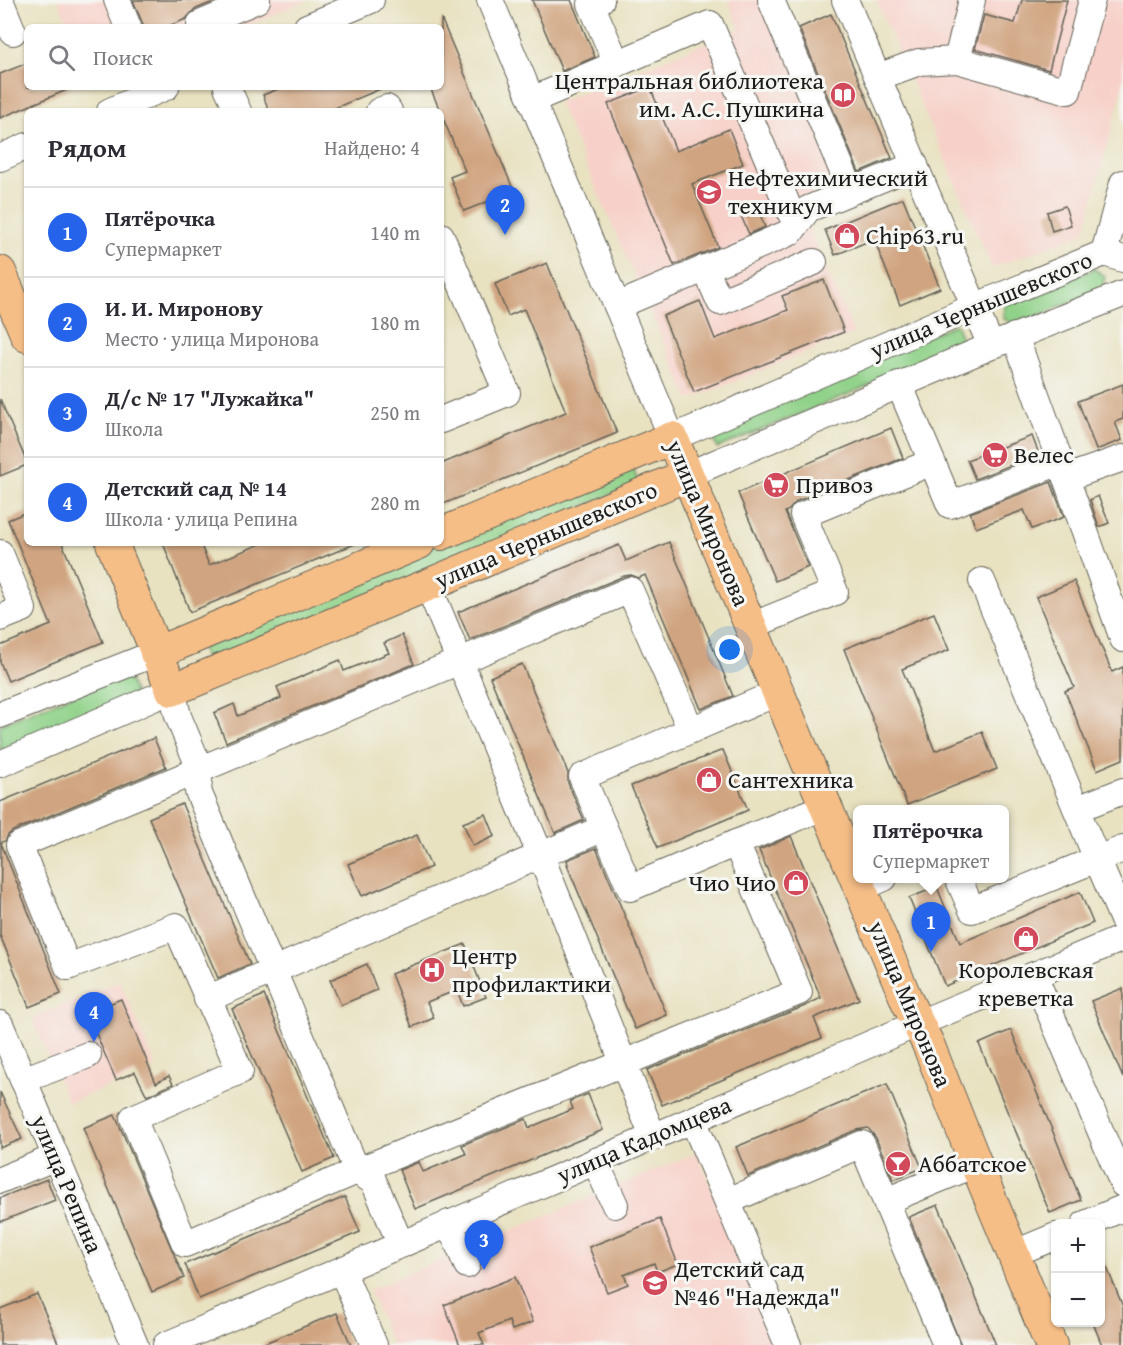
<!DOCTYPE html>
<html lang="ru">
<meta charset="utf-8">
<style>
:root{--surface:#fff;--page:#f7f7f7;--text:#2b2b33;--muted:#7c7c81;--line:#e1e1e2;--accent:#2563eb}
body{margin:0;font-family:"Gentium Book Plus",serif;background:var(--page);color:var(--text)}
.controls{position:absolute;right:18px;bottom:18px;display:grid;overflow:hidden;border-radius:9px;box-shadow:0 2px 4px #0004}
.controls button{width:54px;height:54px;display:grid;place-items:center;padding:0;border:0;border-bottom:2px solid var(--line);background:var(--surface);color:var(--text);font:30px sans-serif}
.you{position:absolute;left:730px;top:650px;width:21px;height:21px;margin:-15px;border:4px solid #fff;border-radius:50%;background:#1a73e8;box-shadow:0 0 0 9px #1a73e833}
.badge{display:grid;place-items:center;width:39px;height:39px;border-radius:50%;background:var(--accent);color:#fff;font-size:20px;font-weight:700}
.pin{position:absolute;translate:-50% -50px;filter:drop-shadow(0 2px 3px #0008)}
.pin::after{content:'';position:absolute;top:32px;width:21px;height:18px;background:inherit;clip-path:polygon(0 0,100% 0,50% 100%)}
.popup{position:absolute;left:853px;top:805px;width:156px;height:78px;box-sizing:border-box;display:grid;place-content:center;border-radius:9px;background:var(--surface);filter:drop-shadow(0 2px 4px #0005);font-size:20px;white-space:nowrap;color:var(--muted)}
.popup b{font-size:22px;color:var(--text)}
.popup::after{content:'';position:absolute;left:50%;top:100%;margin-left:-12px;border:12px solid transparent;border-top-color:var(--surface)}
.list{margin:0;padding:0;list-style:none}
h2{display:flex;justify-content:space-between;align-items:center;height:78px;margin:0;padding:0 24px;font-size:26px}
h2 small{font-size:20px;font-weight:400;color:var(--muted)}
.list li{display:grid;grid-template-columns:39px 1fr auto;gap:18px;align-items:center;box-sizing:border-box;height:90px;padding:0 24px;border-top:2px solid var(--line)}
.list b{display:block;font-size:22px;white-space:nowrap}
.list p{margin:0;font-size:20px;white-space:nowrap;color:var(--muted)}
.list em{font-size:20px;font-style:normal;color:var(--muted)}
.icon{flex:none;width:33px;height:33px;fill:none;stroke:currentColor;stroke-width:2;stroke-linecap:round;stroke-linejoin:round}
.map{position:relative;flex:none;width:1123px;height:1345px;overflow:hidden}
.search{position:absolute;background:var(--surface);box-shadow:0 2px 4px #0004;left:24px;top:24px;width:420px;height:66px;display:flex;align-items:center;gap:15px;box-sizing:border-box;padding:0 21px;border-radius:9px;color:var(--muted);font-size:22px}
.panel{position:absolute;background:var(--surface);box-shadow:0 2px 4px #0004;left:24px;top:108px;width:420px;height:438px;border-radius:9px}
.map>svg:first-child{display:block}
.built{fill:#f7d1c9}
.green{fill:#90d289;stroke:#567752;stroke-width:1.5}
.building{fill:#d0a480}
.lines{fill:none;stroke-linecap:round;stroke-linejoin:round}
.minor-casing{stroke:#636156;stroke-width:28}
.major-casing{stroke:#636156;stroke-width:34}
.minor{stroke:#fff;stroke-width:26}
.major{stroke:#f6be87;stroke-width:32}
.labels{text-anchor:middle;stroke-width:6;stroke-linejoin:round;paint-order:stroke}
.poi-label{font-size:24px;fill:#1c1c1c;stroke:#f6f6f2;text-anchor:start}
.street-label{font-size:24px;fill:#1c1c1c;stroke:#f6f6f2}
</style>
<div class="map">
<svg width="1123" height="1345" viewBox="0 0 1123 1345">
<rect width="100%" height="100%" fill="#f6f6f2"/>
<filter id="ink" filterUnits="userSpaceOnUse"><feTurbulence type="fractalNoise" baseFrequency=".0167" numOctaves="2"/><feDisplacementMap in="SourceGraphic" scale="12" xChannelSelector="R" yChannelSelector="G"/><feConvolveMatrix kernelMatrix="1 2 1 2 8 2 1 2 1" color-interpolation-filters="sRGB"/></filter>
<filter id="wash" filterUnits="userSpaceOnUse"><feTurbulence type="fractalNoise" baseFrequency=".008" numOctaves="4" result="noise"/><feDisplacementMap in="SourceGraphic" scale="24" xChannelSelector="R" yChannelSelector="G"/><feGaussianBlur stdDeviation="1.35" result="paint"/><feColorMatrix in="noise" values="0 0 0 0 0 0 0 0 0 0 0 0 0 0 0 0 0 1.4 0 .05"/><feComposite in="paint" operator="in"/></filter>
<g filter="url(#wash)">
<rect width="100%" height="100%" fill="#e8e2c1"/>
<g class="built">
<path d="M58,0H306V1L244,27H69Z"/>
<path d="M728,0H764L842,182L797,202L854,333L689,400L558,102L740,29Z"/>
<path d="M876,0H1123V86L1084,233L992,268Z"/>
<path d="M120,981L156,1066L68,1103L32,1018Z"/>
<path d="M697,1153L777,1345H392L369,1290Z"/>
</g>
<g class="green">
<path d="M1094,269L1105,276L1102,289L1015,325L1003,318L1005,305Z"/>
<path d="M956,324L965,346L717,448L708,427Z"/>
<path d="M630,462L639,483L207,663L198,641Z"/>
<path d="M126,673L135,694L0,750V725Z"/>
</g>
<g id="blocks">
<g class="building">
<path d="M133,0H218L194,10L186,19L166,27H144Z"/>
<path d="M532,0H571L595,57L562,71Z"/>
<path d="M1022,0H1067L1049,70L975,49L984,15L1015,23Z"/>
<path d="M831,14L892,158L859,172L799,28Z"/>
<path d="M441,18L514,191L464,211L450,177L465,171L430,87H441Z"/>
<path d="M27,63V87H74L0,118V74Z"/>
<path d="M283,87H385L328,111H269L263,95Z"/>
<path d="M650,87L676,151L729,129L743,164L692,184L718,247L674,265L608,104Z"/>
<path d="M903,198L940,288L900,305L874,239L835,255L825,230Z"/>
<path d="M755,202L765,227L749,234L738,209Z"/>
<path d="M1065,206L1071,225L1052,231L1047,212Z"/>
<path d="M547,263L617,433L441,505V464L566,412L524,309L508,316L495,284Z"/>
<path d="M824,280L844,332L694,392L663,316L700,301L715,339L788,310L782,296Z"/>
<path d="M1123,384V419L1115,422L1122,440L1096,450L1078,401Z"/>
<path d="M0,399L27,463V465L0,476Z"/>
<path d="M891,428L903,458L797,501L789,510L785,512L808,567L775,581L738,493Z"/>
<path d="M1032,436L1039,454L975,479L967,460Z"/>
<path d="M1051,482L1064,517L1032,529L1024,510L976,528L970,513Z"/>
<path d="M1098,496L1109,523L1099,527L1090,500Z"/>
<path d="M27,512V543H62L103,642L8,681L0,662V646L51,625L8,520Z"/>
<path d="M669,542L733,696L701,709L645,575L639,578L631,575L624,576L470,640L458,612L619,545L626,561Z"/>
<path d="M163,543H200L209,565L263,543H357L190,612Z"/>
<path d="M1074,581L1112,672L1123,667V759L1097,770L1065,691L1074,687L1036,597Z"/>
<path d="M934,613L949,650L902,669L935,751L982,732L997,769L907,805L844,649Z"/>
<path d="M402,635L414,664L226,742L214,713L234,704L238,716L281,698L277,687L340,660L344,671L389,653L384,643Z"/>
<path d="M522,664L568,773V783L584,820L555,833L490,677Z"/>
<path d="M154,738L166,767L13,831L8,835L5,841L0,843V802Z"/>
<path d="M723,750L748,810L658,848L631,786Z"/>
<path d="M182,804L250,964L218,978L149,818Z"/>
<path d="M486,814L495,836L473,846L463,823Z"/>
<path d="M417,835L431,867L362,896L348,864Z"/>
<path d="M791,836L859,999L814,1018L822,1038L662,1105L647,1070L805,1006L821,998L759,850Z"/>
<path d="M1,843L61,994L29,1007L0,935Z"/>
<path d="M596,848L667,1015L635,1029L567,865H568L567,860Z"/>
<path d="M937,887L960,943L1080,892L1093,923L945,986L909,898Z"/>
<path d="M465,944L486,997L463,1006L457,990L427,1002L434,1018L412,1027L391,974Z"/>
<path d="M367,964L377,990L341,1005L330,980Z"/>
<path d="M1123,988V1078L1091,1001Z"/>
<path d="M264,995L334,1158L302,1172L232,1009Z"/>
<path d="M121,999L156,1083L169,1076L173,1084L147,1096L135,1072L116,1080L87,1013Z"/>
<path d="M1011,1030L1081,1200L1050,1213L979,1044Z"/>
<path d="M887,1084L922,1168L893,1180L876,1138L868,1128L856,1130L748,1176L736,1147Z"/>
<path d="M0,1092L22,1139L0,1148Z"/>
<path d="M588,1094L603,1130L415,1209L399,1170L419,1162L423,1172L466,1154L462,1145L526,1119L529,1128L573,1109L570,1101Z"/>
<path d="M115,1115L184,1278L152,1292L83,1128Z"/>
<path d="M47,1179L55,1200L0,1222V1198Z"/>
<path d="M345,1197L360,1232L199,1299L185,1264Z"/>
<path d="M938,1205L996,1345H961L909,1217Z"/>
<path d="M660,1219L678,1264L657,1272L654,1263L624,1275L628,1284L607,1292L589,1247Z"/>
<path d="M1101,1253L1123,1307V1345H1102L1093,1323H1101Z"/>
<path d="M515,1277L533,1322L512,1330L509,1321L479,1333L484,1345H460L444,1305Z"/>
<path d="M37,1294L59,1345H0V1309Z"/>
<path d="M337,1313L351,1345H260Z"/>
</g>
</g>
</g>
<g filter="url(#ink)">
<use href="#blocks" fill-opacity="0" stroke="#636156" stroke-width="1.5"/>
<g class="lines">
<g class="minor-casing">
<g id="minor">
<path d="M0,0L13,32"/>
<path d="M117,0L128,27"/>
<path d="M490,0L672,438L974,307L1104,253L1123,259"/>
<path d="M601,0L591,4L617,64"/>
<path d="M771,0L851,191"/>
<path d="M845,0L991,346"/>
<path d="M200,24L257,0"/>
<path d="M307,27L371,0"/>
<path d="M957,60L972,0"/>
<path d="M878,77L919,62L957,60L1068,91L1092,0"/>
<path d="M227,87L238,111"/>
<path d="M532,100L710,24L796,225"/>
<path d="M110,111L166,87"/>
<path d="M379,111L387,108L389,111"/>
<path d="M0,158L27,146"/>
<path d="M441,236L507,393L441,420"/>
<path d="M1104,253L1123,183"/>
<path d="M705,268L720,302L814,262"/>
<path d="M617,306L791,232L808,209L915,165"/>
<path d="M1015,336L1066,478L1123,458"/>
<path d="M932,462L950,505L1060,462"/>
<path d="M687,475L991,346L1123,294"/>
<path d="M1066,478L1123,639"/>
<path d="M0,553L23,609L0,618"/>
<path d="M428,585L540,854L653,1137"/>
<path d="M751,626L835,592L803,515L932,462L899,384"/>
<path d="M779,692L691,730L630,590L19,845L68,967L176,926L240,1071L133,1118L185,1244L357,1171L799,992L736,843L826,806"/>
<path d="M0,715L156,653"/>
<path d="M691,730L582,777L630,888L736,843"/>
<path d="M0,764L172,690L178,716L200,769L198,791L357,1171L374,1182L401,1245"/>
<path d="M1077,809L1123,791"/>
<path d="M1123,849L1097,859L1123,920"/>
<path d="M958,878L972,910L1097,859L982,581"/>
<path d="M861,888L884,878"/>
<path d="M1034,975L1123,1184"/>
<path d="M207,999L604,828"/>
<path d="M0,1024L135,1345"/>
<path d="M23,1080L88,1055"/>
<path d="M693,1120L788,1345"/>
<path d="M595,1161L615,1205"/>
<path d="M0,1180L56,1157"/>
<path d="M728,1201L862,1144L946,1345"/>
<path d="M886,1201L976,1164"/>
<path d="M449,1223L467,1265"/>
<path d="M1085,1224L1123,1208"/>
<path d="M1013,1254L1056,1236"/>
<path d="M342,1271L374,1345"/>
<path d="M166,1345L917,1024L1123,938"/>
</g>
</g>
<g class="major-casing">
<g id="major">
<path d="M0,272L27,336"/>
<path d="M441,534L672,438L907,1001L928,1044L976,1164L1051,1345"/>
<path d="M112,543L172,690L428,585L687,475"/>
<path d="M156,653L419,543"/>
</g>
</g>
<use href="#minor" class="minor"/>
<use href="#major" class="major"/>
</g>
</g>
<defs>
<g id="library-disc" transform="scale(1.35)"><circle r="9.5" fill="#d1495b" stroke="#f6f6f2"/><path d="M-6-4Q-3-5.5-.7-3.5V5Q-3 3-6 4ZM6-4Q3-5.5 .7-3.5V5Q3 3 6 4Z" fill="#fff"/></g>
<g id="university-disc" transform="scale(1.35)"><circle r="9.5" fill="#d1495b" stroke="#f6f6f2"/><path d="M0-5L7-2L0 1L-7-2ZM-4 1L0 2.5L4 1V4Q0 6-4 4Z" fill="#fff"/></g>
<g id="shop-disc" transform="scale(1.35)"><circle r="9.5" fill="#d1495b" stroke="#f6f6f2"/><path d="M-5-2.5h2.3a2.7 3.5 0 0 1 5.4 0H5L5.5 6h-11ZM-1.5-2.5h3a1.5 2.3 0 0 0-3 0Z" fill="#fff"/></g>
<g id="supermarket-disc" transform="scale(1.35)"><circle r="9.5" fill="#d1495b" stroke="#f6f6f2"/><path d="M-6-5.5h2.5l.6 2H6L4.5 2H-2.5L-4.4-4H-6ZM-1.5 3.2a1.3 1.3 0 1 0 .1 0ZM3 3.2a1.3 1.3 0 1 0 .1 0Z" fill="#fff"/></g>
<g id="hospital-disc" transform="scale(1.35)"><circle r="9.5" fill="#d1495b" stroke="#f6f6f2"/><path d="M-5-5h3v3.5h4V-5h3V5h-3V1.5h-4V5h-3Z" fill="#fff"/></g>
<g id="bar-disc" transform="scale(1.35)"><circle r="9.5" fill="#d1495b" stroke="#f6f6f2"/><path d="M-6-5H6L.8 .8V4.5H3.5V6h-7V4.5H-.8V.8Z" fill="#fff"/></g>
<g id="school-disc" transform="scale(1.35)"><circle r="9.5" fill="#d1495b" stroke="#f6f6f2"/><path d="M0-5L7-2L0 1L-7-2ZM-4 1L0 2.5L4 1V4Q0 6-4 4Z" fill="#fff"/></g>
</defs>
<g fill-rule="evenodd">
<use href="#library-disc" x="843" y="95"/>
<use href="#university-disc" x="709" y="192"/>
<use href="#shop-disc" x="847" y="236"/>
<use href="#supermarket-disc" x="995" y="455"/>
<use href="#supermarket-disc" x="776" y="485"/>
<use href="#shop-disc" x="709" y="780"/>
<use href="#shop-disc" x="796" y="883"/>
<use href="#shop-disc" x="1026" y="939"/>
<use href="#hospital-disc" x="432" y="970"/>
<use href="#bar-disc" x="898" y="1164"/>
<use href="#school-disc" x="655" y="1283"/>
</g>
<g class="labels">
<g class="poi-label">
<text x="824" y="89" text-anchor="end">Центральная библиотека<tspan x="824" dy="28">им. А.С. Пушкина</tspan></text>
<text x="728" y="186">Нефтехимический<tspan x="728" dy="28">техникум</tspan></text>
<text x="866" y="244">Chip63.ru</text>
<text x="1014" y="463">Велес</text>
<text x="796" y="493">Привоз</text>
<text x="728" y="788">Сантехника</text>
<text x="776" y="891" text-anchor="end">Чио Чио</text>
<text x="452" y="964">Центр<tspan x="452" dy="28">профилактики</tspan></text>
<text x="1026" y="978" text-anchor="middle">Королевская<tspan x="1026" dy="28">креветка</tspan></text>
<text x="918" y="1172">Аббатское</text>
<text x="674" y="1277">Детский сад<tspan x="674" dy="28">№46 "Надежда"</tspan></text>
</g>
<g class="street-label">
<text transform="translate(981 305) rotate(-23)" y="8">улица Чернышевского</text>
<text transform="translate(708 523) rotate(67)" y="8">улица Миронова</text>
<text transform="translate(546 535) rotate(-23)" y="8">улица Чернышевского</text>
<text transform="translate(910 1004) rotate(67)" y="8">улица Миронова</text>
<text transform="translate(644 1140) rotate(-23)" y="8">улица Кадомцева</text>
<text transform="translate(67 1184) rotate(67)" y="8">улица Репина</text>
</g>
</g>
</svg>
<div class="controls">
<button>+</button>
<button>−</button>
</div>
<div class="you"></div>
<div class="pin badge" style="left:931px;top:952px">1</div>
<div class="popup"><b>Пятёрочка</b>Супермаркет</div>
<div class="pin badge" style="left:505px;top:235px">2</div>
<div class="pin badge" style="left:484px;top:1270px">3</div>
<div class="pin badge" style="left:94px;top:1042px">4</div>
<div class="search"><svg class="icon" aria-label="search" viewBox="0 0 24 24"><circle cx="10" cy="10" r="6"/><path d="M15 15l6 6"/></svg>Поиск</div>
<section class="panel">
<h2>Рядом<small>Найдено: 4</small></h2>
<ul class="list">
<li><span class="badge">1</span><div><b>Пятёрочка</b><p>Супермаркет</p></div><em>140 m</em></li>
<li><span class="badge">2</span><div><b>И. И. Миронову</b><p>Место · улица Миронова</p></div><em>180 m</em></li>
<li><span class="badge">3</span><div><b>Д/с № 17 &quot;Лужайка&quot;</b><p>Школа</p></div><em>250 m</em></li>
<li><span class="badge">4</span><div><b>Детский сад № 14</b><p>Школа · улица Репина</p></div><em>280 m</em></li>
</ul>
</section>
</div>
